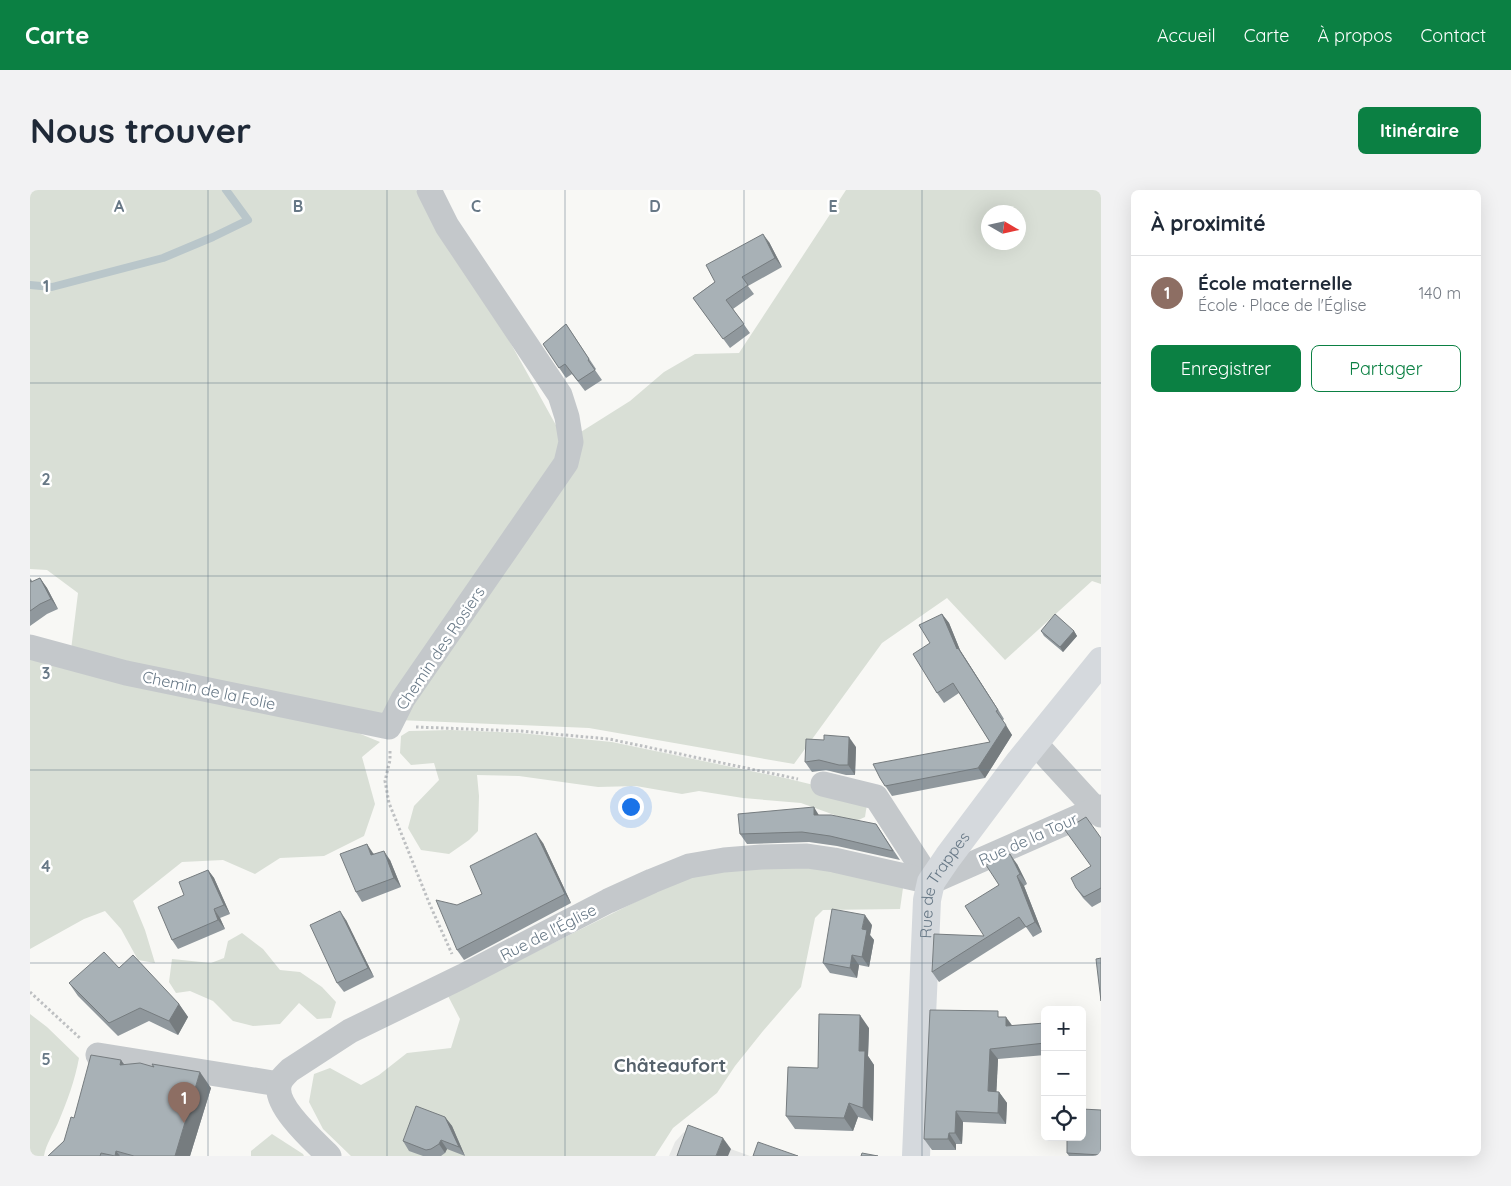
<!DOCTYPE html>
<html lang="fr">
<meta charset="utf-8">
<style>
:root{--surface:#fff;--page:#f2f2f3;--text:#1f2937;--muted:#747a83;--line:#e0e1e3;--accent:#0b8043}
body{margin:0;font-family:Quicksand,sans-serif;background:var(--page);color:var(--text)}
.controls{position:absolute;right:15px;bottom:15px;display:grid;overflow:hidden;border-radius:8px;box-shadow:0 5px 20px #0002}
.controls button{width:45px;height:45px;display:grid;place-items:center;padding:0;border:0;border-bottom:1px solid var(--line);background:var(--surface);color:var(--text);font:25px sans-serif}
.compass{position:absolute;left:951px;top:15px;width:45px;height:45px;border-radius:50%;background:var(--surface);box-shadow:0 5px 20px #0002;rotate:99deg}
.you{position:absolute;left:600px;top:616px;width:18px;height:18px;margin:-12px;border:4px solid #fff;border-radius:50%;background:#1a73e8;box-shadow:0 0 0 8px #1a73e833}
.badge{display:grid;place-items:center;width:32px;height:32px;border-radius:50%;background:var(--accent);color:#fff;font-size:16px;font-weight:700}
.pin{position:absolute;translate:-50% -41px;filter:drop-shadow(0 1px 2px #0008)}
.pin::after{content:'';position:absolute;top:26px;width:18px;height:15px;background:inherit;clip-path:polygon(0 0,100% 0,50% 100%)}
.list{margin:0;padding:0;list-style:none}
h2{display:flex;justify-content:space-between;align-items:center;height:65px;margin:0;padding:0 20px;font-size:21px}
h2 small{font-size:16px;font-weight:400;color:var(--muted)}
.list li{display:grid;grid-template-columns:32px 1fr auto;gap:15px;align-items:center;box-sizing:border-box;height:75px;padding:0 20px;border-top:1px solid var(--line)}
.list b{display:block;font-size:19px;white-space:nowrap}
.list p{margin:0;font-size:16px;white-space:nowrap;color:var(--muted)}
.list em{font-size:16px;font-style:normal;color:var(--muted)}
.actions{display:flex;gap:10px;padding:15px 20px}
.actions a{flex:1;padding:11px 0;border:1px solid var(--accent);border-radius:8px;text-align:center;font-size:18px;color:var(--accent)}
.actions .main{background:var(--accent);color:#fff}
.icon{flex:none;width:28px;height:28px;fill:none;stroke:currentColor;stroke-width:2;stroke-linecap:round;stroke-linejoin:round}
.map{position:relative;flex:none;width:1071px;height:966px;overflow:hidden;border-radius:8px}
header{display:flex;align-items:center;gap:30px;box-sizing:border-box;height:70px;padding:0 25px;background:var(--accent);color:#fff}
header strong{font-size:24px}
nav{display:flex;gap:28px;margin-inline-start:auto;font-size:18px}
.intro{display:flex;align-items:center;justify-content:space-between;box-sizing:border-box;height:120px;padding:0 30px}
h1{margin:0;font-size:35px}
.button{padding:12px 22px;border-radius:8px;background:var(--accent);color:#fff;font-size:18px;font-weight:700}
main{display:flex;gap:30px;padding:0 30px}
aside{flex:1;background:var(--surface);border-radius:8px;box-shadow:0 5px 20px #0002}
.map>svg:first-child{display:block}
.built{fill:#e6e7e6}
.green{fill:#d9dfd6;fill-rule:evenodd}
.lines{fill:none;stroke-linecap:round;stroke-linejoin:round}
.stream{stroke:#b9c6ca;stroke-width:8}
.path{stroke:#bec0c2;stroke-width:3;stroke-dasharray:2.5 2.5;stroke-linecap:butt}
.street{stroke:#c4c8cb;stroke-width:25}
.secondary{stroke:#d5d9dd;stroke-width:28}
.wall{fill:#90989d}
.shaded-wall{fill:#767c7f}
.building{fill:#a8b1b6;stroke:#767c7f}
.grid{fill:none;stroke:#677886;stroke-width:1;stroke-opacity:0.55}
.labels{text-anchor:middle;stroke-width:5;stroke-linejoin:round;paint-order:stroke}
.street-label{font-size:16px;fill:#677886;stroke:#fff}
.quarter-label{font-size:19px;font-weight:bold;fill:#55616b;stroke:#fff}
.grid-label{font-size:16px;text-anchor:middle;font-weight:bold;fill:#677886;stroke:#fff;stroke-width:5;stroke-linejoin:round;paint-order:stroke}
</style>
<header>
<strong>Carte</strong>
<nav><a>Accueil</a><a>Carte</a><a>À propos</a><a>Contact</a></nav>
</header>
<div class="intro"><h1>Nous trouver</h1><a class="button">Itinéraire</a></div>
<main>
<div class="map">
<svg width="1071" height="966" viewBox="0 0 1071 966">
<rect width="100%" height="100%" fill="#f8f8f5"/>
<path class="built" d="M654,942L720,966H639L645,952Z"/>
<g class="green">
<path d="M0,0H386L391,6L480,152L533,248L530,270L359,528L41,460L48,403L17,380L0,379Z"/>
<path d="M816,0H1071V394L1062,391L975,470L917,408L852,453L764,574L559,538L368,530L546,245L600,211L634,182L665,164L709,163ZM958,22H988V52H958Z"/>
<path d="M0,462L316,538L350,552L332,567L345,614L334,646L294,666L250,668L225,684L193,670L152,672L103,711L115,740L125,773L108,770L91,739L75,721L54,729L0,759Z"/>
<path d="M421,540L490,543L582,552L755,588L825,605L837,614L835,627L824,632L771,613L713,608L669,601L652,604L606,596L568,597L489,586L447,585L449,606L448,641L439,650L419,664L391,660L378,638L384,616L409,590L404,573L381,575L370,563L371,546L379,541Z"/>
<path d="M752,676L808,680L873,698L870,719L793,720L785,728L771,797L733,841L705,876L687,903L643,938L625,966H321L293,939L279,912L284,884L300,878L331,895L349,885L377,863L421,858L430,829L418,806L655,687L708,679Z"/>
<path d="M212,743L233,759L250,780L270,782L292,797L306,812L301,828L287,829L269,813L250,834L223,836L203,831L183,811L160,801L146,803L139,792L142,769L181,773L194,768L198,751Z"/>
<path d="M0,824L17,837L49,868C45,890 37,912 28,933C23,944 16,954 14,966H0Z"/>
<path d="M242,944L273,964L274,966H221V961Z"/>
</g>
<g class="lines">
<path class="stream" d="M0,95L22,97L133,68L183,47L218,30L196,0"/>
<g class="path">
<path d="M386,537L490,541L579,549L768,589"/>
<path d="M360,561V570L355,591L359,613L400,715L422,764"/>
<path d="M0,802L51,849"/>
</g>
<g class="street">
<path d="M0,457L96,483L359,537L373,509L536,273L541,252L537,227L530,205L417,36L399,0"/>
<path d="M1004,552L1071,625"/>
<path d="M793,594L846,607L901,692"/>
<path d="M901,692L1071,617"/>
<path d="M68,865L249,894"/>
<path d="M299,966C285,952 245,917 249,896C250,889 255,885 260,880L320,841L433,786L578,711L622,691L659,676L694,670L731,667L777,666L804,670L901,692"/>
</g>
<path class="secondary" id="s1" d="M886,966L897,710L901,692L918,667L990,571L1071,471"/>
</g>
<g class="wall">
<path d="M739,52L752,77L718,96L724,104L703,119L720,143L700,158L663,108Z"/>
<path d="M536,134L566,179L565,180L572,190L555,201L542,184L536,188L513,154Z"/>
<path d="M0,388L3,392L10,388L17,398L28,419L17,424L0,436Z"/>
<path d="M912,424L919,433L930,460L974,529L972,531L982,545L955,588L862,606L850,588L960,552L929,503L914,513L907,503L900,453Z"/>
<path d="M1011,441H1044L1047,446L1033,462L1014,446Z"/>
<path d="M826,557L825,585H816L796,580L782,582L775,572Z"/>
<path d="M789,625L846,634L870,670L807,656L779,652L717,654L710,644Z"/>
<path d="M1071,648V712L1062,717L1053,708L1046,698L1061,676Z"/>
<path d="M513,653L541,713L434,770L427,760L452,704Z"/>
<path d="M343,663L344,664L360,670L371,697L332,712L326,702Z"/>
<path d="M987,674L997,694L994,696L1012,742L1003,747L996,737L909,792L902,782L954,746L969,695Z"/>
<path d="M178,680L184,688L200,724L190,728L195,739L148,759L142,750L154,705Z"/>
<path d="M316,730L344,787L314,802L307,793Z"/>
<path d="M842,735L840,745L844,750L839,777L829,775L827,788L800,783L793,773Z"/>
<path d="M89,778L149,814L158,827L148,845L119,831L88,846L48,806L39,793Z"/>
<path d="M972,827L982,836L1015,833V865L968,869L966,902H969L977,913L976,934L933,932L932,954H926V960H902L894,949Z"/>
<path d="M839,838L838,866L844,875L843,931L828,927L823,941L765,939L756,926L788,878Z"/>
<path d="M122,874L181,898L160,966H18L34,951L44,928L95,875L123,877Z"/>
<path d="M1071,920V966H1039L1037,963Z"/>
<path d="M415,927L422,936L435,966L417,959L415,963L411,966H393L379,961L373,951Z"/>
</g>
<g class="shaded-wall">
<path d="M733,44L739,52L752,77L745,68Z"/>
<path d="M10,388L17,398L28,419L21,409Z"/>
<path d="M912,424L919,433L930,460L974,529L927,459Z"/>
<path d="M1044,441L1047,446L1033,462L1030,457Z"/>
<path d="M976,535L982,545L955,588L948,578Z"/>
<path d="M819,547L826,557L825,585L818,575Z"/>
<path d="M784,617L790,627L784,625Z"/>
<path d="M506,643L513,653L541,713L535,704Z"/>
<path d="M337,654L343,663L348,674L341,665Z"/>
<path d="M354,661L360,670L371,697L364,688Z"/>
<path d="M980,664L987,674L997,694L990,684Z"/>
<path d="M178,680L184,688L200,724L194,715Z"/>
<path d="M987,686L994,696L1012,742L1005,732Z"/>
<path d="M184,719L190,728L195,739L188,730Z"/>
<path d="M310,721L316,730L344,787L338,778Z"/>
<path d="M835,725L842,735L840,745L844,750L839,777L832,767V739Z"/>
<path d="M822,765L829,775L827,788L820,778Z"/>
<path d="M149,814L158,827L148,845L139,831Z"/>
<path d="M830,825L839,838L838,866L844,875L843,931L833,918L829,861Z"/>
<path d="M976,827L984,838L976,836Z"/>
<path d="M960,859L968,869L966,912L958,901Z"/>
<path d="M91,870L102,885L90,875Z"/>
<path d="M170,882L181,898L160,966H145Z"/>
<path d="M969,902L977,913L976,934L968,923Z"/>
<path d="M819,913L828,927L823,941L814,928Z"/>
<path d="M926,921L933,932L932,954L925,943Z"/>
<path d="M415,927L422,936L435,966L429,957Z"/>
<path d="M919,943L926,954V960L918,949Z"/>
<path d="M693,948L701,959L698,966H686Z"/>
<path d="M411,950L417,959L415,963L409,954Z"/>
<path d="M86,961L90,966H85Z"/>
</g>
<g class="building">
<path d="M733,44L745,68L712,87L718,95L696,110L714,134L693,149L663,108L685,92L676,75Z"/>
<path d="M536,134L559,169L558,170L565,180L548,191L535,174L529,178L513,154Z"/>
<path d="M10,388L21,409L10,414L0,421V390L1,392Z"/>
<path d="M912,424L927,459L928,458L968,520L966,521L976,535L948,578L855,596L850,588L843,574L960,552L923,493L907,503L883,464L900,453L889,435Z"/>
<path d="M1025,424L1044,441L1030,457L1011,441Z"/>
<path d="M794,545L819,547L818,575H809L789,570L775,572L776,549L794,550Z"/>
<path d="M784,617V625H801L846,634L863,661L800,646L772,642L710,644L708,624Z"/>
<path d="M1056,627L1071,648V698L1054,707L1046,698L1041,688L1061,676L1035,640Z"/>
<path d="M506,643L535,704L427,760L406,710L427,715L452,704L440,676Z"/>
<path d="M337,654L341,665L354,661L364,688L326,702L310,664Z"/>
<path d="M980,664L990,684L987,686L1005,732L996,737L989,727L902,782L904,744L954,746L935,716L969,695L956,675Z"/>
<path d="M178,680L194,715L184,719L188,730L142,750L128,717L154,705L149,692Z"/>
<path d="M802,719L835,725L832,739L837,740L832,767L822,765L820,778L793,773Z"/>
<path d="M310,721L338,778L307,793L280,735Z"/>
<path d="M74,762L89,778L103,765L149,814L139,831L110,818L79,833L39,793Z"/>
<path d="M1071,768V811L1066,769Z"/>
<path d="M900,820L968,821V827H976V836L1015,833V853L960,859L958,901L969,902L968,923L926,921L925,943H919L918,949H894Z"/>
<path d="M789,824L830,825L829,861H835L833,918L819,913L814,928L756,926L758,877L788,878Z"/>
<path d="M61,865L91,870L90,875L110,873L124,877L122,874L170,882L145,966H104L86,961L85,966L71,963L70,966H18L34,951L41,927L44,928Z"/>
<path d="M386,916L415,927L429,957L411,950L409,954L401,959L396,960L373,951Z"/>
<path d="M1052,919L1071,920V965L1037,963V947H1052Z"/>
<path d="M658,935L693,948L686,966H647Z"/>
<path d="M728,952L768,966H723Z"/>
<path d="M832,963L848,966H831Z"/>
</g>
<path class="grid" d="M178,0V966M357,0V966M535,0V966M714,0V966M892,0V966M0,193H1071M0,386H1071M0,580H1071M0,773H1071"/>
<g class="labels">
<g class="street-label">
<text transform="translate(410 458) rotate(-56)" y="6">Chemin des Rosiers</text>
<text transform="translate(179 500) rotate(12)" y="6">Chemin de la Folie</text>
<text transform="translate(998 649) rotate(-24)" y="6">Rue de la Tour</text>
<text dy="6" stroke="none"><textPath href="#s1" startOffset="276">Rue de Trappes</textPath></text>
<text transform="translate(518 742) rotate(-27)" y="6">Rue de l'Église</text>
</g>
<g class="quarter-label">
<text x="640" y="882">Châteaufort</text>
</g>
</g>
<g class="grid-label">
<text x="89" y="22">A</text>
<text x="268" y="22">B</text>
<text x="446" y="22">C</text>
<text x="625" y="22">D</text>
<text x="803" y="22">E</text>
<text x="16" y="102">1</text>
<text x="16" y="295">2</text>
<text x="16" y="489">3</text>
<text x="16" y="682">4</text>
<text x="16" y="875">5</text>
</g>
</svg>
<div class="controls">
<button>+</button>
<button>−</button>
<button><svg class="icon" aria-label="locate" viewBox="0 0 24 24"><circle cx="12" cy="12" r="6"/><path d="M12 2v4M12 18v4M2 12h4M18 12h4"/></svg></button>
</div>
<svg class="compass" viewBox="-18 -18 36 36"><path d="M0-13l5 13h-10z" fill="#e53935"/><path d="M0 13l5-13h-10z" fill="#747a83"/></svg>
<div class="you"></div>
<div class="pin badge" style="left:154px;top:933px;background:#8d6e63">1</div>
</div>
<aside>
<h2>À proximité<small></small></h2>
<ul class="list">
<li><span class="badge" style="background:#8d6e63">1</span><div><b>École maternelle</b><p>École · Place de l'Église</p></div><em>140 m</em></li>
</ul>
<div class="actions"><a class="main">Enregistrer</a><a>Partager</a></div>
</aside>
</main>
